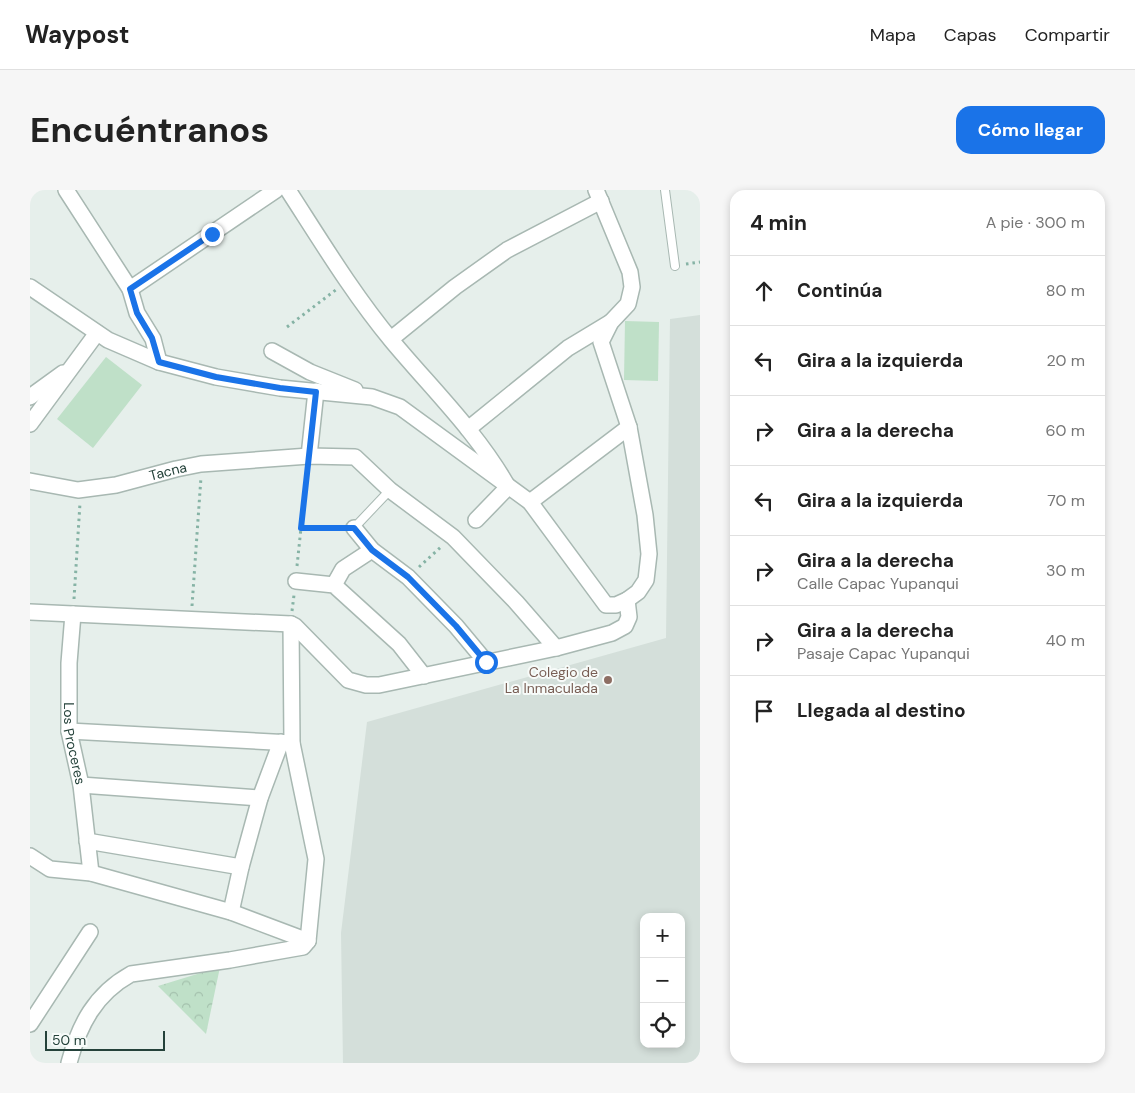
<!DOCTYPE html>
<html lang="es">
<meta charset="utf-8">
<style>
:root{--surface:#fff;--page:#f6f6f6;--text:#222;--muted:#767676;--line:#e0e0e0;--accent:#1a73e8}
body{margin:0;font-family:"DM Sans",sans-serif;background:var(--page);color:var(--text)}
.controls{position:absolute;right:15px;bottom:15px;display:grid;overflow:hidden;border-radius:10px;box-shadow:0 2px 8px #0003}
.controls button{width:45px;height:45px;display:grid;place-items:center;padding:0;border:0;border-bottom:1px solid var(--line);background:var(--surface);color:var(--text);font:25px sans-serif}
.scale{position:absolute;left:15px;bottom:12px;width:120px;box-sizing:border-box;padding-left:5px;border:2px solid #24423a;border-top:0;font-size:14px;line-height:18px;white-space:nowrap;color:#24423a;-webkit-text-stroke:4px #f7fbf9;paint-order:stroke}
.stop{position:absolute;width:15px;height:15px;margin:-11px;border:4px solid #1a73e8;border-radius:50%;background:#fff}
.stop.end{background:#1a73e8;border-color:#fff;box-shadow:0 1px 5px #0008}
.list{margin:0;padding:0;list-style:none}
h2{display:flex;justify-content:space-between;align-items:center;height:65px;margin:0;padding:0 20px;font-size:21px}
h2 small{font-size:16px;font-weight:400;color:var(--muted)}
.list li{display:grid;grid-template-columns:32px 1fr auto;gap:15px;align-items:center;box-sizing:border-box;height:70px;padding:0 20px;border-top:1px solid var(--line)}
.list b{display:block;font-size:19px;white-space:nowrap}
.list p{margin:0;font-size:16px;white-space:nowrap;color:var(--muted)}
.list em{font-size:16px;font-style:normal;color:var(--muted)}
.icon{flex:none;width:28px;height:28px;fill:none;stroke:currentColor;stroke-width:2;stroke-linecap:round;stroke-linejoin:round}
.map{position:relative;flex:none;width:670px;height:873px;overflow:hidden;border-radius:15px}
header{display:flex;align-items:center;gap:30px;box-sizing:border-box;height:70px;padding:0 25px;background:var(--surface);border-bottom:1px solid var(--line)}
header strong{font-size:24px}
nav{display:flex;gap:28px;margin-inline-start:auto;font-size:18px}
.intro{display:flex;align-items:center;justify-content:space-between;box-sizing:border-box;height:120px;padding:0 30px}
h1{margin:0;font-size:35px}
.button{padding:12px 22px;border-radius:15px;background:var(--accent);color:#fff;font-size:18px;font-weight:700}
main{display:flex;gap:30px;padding:0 30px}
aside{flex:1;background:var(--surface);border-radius:15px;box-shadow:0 2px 8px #0003}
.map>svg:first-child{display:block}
.built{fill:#d4dfda;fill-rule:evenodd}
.grass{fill:#bfe0c8}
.park{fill:url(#park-crowns)}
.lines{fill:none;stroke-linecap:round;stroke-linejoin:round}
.service-casing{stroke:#a8b8b2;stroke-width:10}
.minor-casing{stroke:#a8b8b2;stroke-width:18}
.path{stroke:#86b3a5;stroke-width:3;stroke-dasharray:2.5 4;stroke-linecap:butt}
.service{stroke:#fff;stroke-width:8}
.minor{stroke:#fff;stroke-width:15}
.route{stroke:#1a73e8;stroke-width:6}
.education-dot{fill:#8d6e63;stroke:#f7fbf9;stroke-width:2}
.labels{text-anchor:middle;stroke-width:4;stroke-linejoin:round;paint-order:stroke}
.street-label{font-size:14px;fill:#24423a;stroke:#f7fbf9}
.education-label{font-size:14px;fill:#785e54;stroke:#f7fbf9;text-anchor:end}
</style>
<header>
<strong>Waypost</strong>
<nav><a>Mapa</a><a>Capas</a><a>Compartir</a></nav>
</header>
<div class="intro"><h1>Encuéntranos</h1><a class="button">Cómo llegar</a></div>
<main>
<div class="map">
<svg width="670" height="873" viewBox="0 0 670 873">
<defs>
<pattern id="park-crowns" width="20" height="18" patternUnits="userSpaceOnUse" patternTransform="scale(1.25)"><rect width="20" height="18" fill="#bfe0c8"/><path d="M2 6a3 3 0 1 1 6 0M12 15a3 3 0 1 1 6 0" fill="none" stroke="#a4c1ad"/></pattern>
</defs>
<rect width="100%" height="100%" fill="#e6efeb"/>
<path class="built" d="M670,125V873H313L311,743L337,532L636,448L640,129ZM614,727H651V854H614Z"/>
<g class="grass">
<path d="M595,131L629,132L628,191L594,190Z"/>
<path d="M76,167L112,195L63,258L27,229Z"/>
</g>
<path class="park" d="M190,777L176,844L128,796Z"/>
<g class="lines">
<g class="service-casing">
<g id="service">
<path d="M635,0L645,76"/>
<path d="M324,338L360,300"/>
</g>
</g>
<g class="minor-casing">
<g id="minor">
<path d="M36,0L100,99L107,123L123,149L129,172"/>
<path d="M258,0C291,51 323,104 362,151C402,199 447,242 478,297L446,330"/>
<path d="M0,97L78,150L129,172L186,187L250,198L342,207L370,217L500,312L576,415H586L597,410L608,402L616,390L619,364L615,325L599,237L571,152L581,132L598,114L602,97L600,82L566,0"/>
<path d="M100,99L246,0"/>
<path d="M361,149L425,97L477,60L571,11"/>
<path d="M242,161L280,182L325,200"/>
<path d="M0,207L33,183"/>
<path d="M0,234L67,143"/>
<path d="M438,239L538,158L581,132"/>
<path d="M279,266L286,201"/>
<path id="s1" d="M0,291L48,300L86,295L146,279L171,274L279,266L325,267L360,300L423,347L486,412L526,458"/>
<path d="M500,312L599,237"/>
<path d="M324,338L342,360L378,387L426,436L456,472"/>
<path d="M266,391L304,395L369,454L394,486"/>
<path d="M304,395L313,379L342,360"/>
<path d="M0,422L261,434L265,436L318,490L336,495H349L526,458L582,443L595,436L599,427L597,410"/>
<path id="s2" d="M43,424L39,473V541L51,595L61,683"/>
<path d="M39,541L262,553"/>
<path d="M51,595L230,608"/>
<path d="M57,651L211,677"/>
<path d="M0,666L20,679L61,683L201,722L278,751"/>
<path d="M201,722L211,677L230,608L251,552"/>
<path d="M0,834L60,742"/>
<path d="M39,873C49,835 65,804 101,784L200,770L273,757L278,751L286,669L262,553L261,434"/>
</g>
</g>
<g class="path">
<path d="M656,74L670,72"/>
<path d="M257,137L307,99"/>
<path d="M271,338H311"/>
<path d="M267,376L277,281"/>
<path d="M389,377L412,356"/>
<path d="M44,409L50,313"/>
<path d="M162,416L171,287"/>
<path d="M262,421L264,405"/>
</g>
<use href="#service" class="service"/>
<use href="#minor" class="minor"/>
</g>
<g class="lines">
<path class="route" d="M182,44L100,99L107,123L122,148L129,172L186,187L250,198L286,202L271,338H324L342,360L378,387L426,436L456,472"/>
</g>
<circle class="education-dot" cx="578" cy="490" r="5"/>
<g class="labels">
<g class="street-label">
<text dy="5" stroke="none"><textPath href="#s1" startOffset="141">Tacna</textPath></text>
<text dy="5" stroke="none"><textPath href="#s2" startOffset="130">Los Proceres</textPath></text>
</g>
<g class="education-label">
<text x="568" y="487">Colegio de<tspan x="568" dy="16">La Inmaculada</tspan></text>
</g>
</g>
</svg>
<div class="controls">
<button>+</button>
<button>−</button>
<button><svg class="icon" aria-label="locate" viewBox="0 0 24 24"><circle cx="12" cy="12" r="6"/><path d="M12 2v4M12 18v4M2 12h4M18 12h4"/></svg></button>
</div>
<div class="scale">50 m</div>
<div class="stop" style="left:456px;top:472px"></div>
<div class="stop end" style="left:182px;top:44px"></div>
</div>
<aside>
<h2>4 min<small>A pie · 300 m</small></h2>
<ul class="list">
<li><svg class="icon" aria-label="ahead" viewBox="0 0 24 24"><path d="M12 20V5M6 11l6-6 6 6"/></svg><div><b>Continúa</b></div><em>80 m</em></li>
<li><svg class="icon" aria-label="left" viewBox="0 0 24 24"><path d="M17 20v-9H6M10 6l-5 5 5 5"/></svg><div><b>Gira a la izquierda</b></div><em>20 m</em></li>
<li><svg class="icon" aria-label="right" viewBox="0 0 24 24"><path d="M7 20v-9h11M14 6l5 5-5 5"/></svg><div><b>Gira a la derecha</b></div><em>60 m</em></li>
<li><svg class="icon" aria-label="left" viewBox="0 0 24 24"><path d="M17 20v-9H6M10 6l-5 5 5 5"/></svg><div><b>Gira a la izquierda</b></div><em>70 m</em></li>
<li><svg class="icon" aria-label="right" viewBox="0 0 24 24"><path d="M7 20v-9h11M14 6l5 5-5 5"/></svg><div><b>Gira a la derecha</b><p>Calle Capac Yupanqui</p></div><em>30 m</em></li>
<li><svg class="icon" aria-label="right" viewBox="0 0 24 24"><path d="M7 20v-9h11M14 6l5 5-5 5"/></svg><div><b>Gira a la derecha</b><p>Pasaje Capac Yupanqui</p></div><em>40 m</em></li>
<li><svg class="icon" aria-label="arrive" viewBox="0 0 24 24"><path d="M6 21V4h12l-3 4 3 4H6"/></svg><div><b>Llegada al destino</b></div></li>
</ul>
</aside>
</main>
